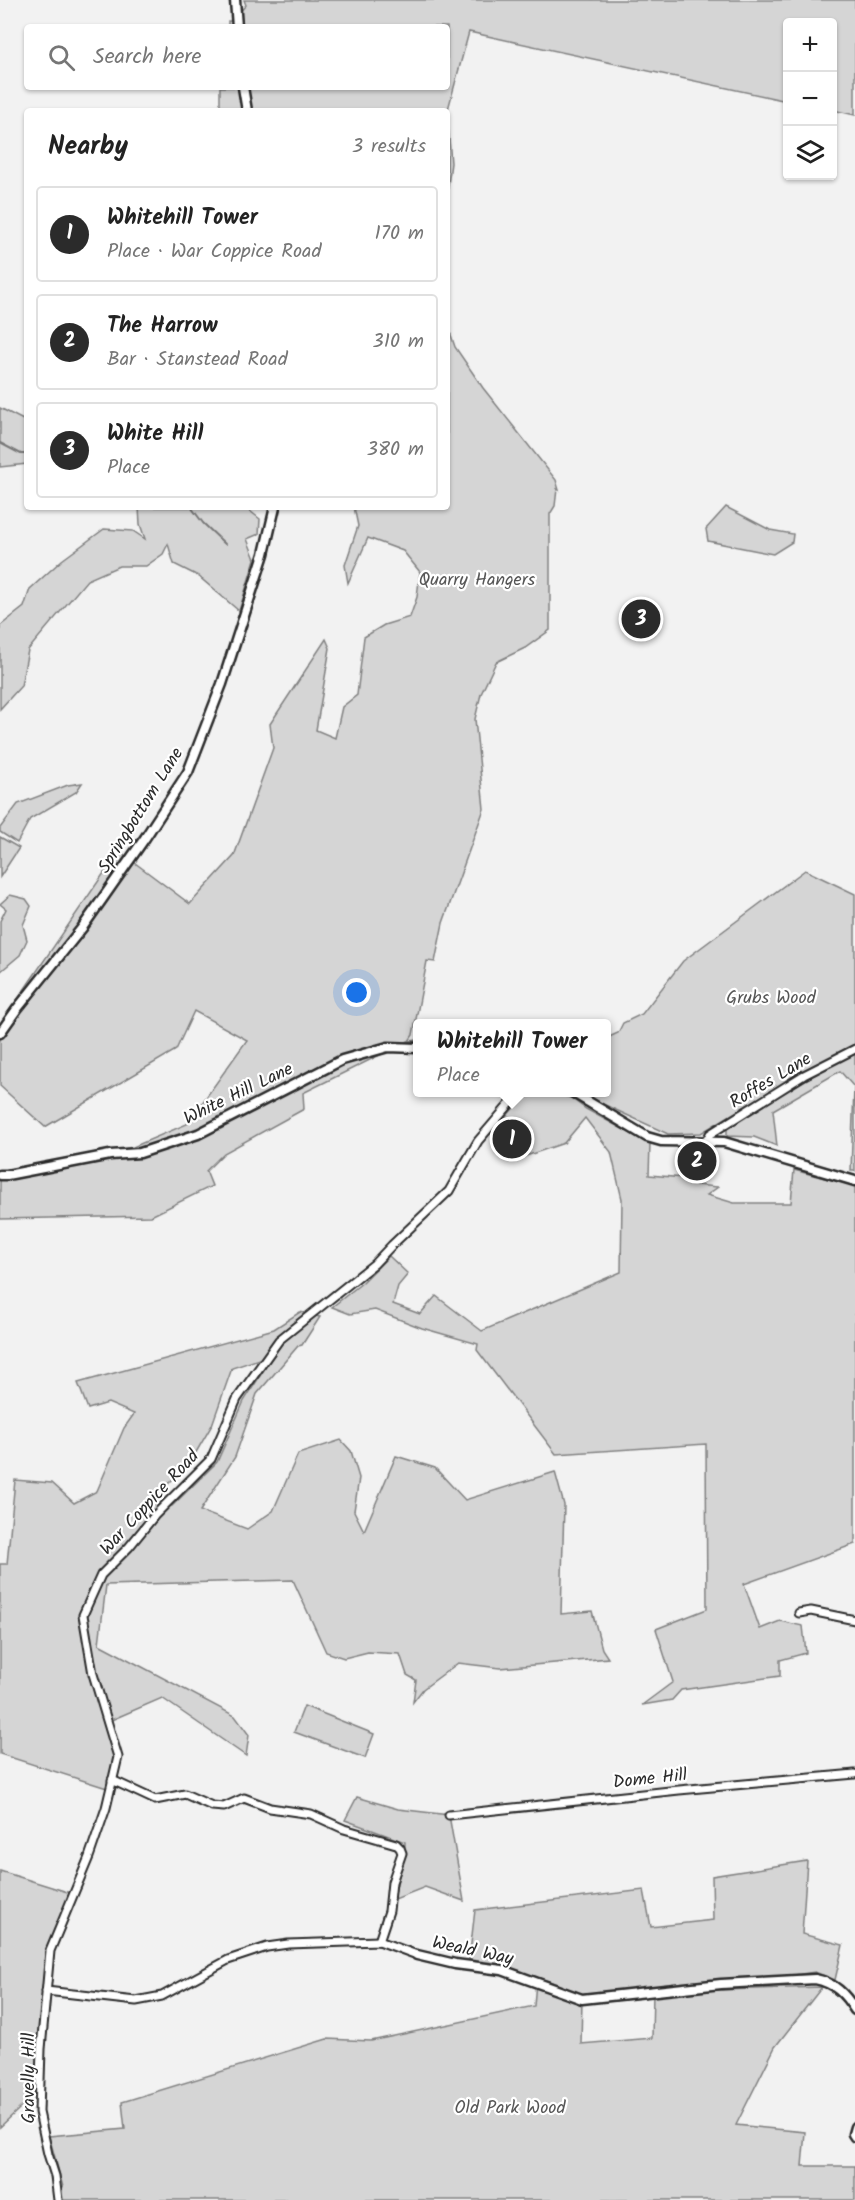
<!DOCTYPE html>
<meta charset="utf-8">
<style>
:root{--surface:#fff;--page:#f6f6f6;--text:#222;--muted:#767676;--line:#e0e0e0;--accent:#2b2b2b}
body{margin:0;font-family:Kalam,sans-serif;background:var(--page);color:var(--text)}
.controls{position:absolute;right:18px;top:18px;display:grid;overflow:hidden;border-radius:6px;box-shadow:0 2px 4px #0004}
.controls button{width:54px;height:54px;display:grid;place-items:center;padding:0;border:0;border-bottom:2px solid var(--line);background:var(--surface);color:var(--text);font:30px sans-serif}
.you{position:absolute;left:357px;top:993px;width:21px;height:21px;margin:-15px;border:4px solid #fff;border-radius:50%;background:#1a73e8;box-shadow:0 0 0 9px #1a73e833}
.badge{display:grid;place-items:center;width:39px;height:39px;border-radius:50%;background:var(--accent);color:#fff;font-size:20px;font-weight:700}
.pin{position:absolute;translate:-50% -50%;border:3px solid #fff;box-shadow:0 2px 6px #0006}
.popup{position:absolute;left:413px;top:1019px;width:198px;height:78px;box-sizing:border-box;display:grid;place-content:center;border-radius:6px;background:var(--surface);filter:drop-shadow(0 2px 4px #0005);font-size:20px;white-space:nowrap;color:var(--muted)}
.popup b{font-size:22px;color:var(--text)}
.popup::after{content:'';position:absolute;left:50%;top:100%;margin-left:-12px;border:12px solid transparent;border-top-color:var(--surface)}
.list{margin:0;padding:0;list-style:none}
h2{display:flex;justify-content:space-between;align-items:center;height:78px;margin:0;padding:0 24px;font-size:26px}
h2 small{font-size:20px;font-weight:400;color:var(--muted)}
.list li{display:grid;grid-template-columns:39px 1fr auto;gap:18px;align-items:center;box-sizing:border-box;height:96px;margin:0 12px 12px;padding:0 12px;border:2px solid var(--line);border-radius:6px}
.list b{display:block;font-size:22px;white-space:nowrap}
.list p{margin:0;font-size:20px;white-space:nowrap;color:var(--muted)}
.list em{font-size:20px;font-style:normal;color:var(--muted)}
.icon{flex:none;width:33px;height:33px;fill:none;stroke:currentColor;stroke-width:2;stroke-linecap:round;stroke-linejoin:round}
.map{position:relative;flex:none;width:855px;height:2200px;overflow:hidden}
.search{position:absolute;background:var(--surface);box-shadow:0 2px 4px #0004;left:24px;top:24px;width:426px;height:66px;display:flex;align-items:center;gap:15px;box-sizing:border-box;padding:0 21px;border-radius:6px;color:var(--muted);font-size:22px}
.panel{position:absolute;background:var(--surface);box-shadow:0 2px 4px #0004;left:24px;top:108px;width:426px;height:402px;border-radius:6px}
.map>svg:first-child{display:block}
.green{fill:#d5d5d5;stroke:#808080;stroke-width:1.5;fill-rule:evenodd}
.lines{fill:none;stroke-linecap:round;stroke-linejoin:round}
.stream{stroke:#787878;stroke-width:2}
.minor-casing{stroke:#2b2b2b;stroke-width:11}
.tertiary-casing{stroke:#2b2b2b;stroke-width:13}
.minor{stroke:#fff;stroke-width:7}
.tertiary{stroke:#fff;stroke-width:8}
.labels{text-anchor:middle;stroke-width:4.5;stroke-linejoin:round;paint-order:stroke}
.park-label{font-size:18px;fill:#565656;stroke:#fff}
.street-label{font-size:18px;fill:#2b2b2b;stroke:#fff}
</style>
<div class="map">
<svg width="855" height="2200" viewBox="0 0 855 2200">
<rect width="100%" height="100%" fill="#f2f2f2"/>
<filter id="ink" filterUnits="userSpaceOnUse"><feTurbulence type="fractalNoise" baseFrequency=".0167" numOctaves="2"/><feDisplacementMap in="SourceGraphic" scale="12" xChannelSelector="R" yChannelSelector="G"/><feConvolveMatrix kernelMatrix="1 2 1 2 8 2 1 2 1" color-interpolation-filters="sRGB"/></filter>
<g filter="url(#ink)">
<g class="green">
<path d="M244,0H855V115L833,110L832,22H788L787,101L469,32L447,113L451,163L447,193V111H220V87H447V27H228V21H231L246,5Z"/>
<path d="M447,323L455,347L483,388L556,480L559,490L557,489L555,506L550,514V630L525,648L496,662L481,694L475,719L484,809L443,923L435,962L427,961L413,1035L409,1041L417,1040V1042L408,1041L303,1093L304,1109L224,1153L206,1171L212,1186L151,1216L0,1219V1171L133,1147L187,1124L247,1040L194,1011L176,1050L45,1127L0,1086V1025L119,851L190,904L234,856L273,748L270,724L326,639L330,648L316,730L335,738L342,707L357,695L364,637L384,625L410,617L417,597L420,572L403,551L368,538L348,583L345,565L358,526L354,507H447Z"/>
<path d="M0,408L27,422V464L0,467Z"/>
<path d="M139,507H239L246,508L260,519L259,534L247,539L255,559L239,611L198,576L174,564L168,544L163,554L146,566H119L87,580L28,650L21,686L0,709V626L24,607L30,589L62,560L104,529L133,531L145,539L140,524Z"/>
<path d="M726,507L770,530L793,534L792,542L773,554L708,541L706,529Z"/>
<path d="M82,783L76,792L30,819L17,843L0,832V828L18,804L68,785Z"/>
<path d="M0,837L19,848L0,877Z"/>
<path d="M805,870L855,894V1045L762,1096L701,1133L668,1134L579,1093L606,1092L607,1038L618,1033L623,1023L642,1014L683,961Z"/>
<path d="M10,895L26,899L31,906L23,925L27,940L20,955L0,972V921L6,909L0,904Z"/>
<path d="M855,1053V1171H851L854,1087L840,1071L773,1110L777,1146L754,1137L727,1136V1129C768,1100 811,1076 855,1053Z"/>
<path d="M527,1092L555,1093L571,1098L586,1109L650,1144L649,1175L696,1179V1185L718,1187L707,1195L734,1203H791L794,1170L855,1186V1544L744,1584L760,1629L780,1621L803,1626L806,1653L780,1660V1676L681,1690L672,1700L642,1705L673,1682L656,1629L707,1609L706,1444L556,1454L477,1350L478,1344L422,1328L375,1310L350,1314L332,1307L362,1283L389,1256L408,1274L398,1286L393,1304L420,1314L436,1296L482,1331L621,1272L622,1199L611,1152L585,1118L564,1143L520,1158L515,1127L500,1124Z"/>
<path d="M300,1312L320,1317L302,1345L298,1346L257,1394L235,1457L200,1511L247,1529L273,1511L298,1454L341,1440L351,1451L359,1478L354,1511L364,1531L396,1456L435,1468L465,1500L555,1472L564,1505L561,1614L592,1611L602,1649L608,1658L500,1668L458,1663L423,1689L413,1702L416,1680L407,1675L400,1654L368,1652L344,1658L326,1652L293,1580L106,1585L99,1644L235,1716L249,1735L246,1756L162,1698L109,1721L118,1757L110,1789L0,1754V1564H7L15,1480L52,1483L74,1503L97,1491L124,1428L134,1414L108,1403L88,1409L78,1383L274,1329ZM274,1354L244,1401L217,1462L172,1506L149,1503L191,1461L212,1425L232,1368Z"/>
<path d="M304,1706L374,1734L365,1758L294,1732Z"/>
<path d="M357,1797L398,1809L449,1815L464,1901L425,1887L395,1899C395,1879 406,1862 405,1842L345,1820Z"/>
<path d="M807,1861L802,1934L843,1945L835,1980L815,1972L780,1977L581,1994L549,1981L469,1961L475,1910L644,1890L651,1927L713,1920L712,1876Z"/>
<path d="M0,1871L74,1894L50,1951L34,2095L0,2127Z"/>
<path d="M536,1982L582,1999L581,2044L652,2038L653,1992L822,1987L775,2047L736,2125L805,2132L802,2166H855V2200H59L63,2187L49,2136L125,2129L122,2102L327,2039L371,2041L534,2006Z"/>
</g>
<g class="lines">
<g class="stream">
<path d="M0,443L21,454H27"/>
<path d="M191,507L203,523L225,544"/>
<path d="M246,507L253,508"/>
</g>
<g class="minor-casing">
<g id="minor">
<path d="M706,1141L710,1134L804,1075L855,1049"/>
<path d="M799,1613L811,1611L855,1620"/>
<path d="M112,1780L155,1800L185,1794L212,1806L224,1807L244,1798L270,1808L311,1814L344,1829L396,1844L400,1848L402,1853L392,1882L389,1911L379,1941"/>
<path d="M449,1815L679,1790L855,1774"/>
<path d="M46,1991L136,2001L162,1996L228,1960L267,1947L288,1944L379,1941L417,1955"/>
<path d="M58,2200L55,2176L48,2154L39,2112L41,2049L50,1951L89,1857L106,1808L118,1757L93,1674L83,1615L101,1575L129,1547L155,1515L211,1459L237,1399L279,1340L374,1264L392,1245L449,1191L478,1141L520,1092"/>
</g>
</g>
<g class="tertiary-casing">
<g id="tertiary">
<path d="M235,0L237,27"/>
<path d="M243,87L247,111"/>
<path d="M0,1033L17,1009L82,928L145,838L188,772L222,684L264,554L275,507"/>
<path d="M572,1092L647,1137L661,1141L724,1142L855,1181"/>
<path d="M0,1175H7L110,1155L140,1153L198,1134L342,1060L388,1047L418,1048"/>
<path d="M417,1955L455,1964L502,1970L582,1999L721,1984L815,1979C835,1983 845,1994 855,2010"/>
<path d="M855,2127L853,2134L855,2137"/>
</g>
</g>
<use href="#minor" class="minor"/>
<use href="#tertiary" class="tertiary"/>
</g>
</g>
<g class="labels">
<g class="park-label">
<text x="477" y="585">Quarry Hangers</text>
<text x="771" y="1003">Grubs Wood</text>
<text x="510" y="2113">Old Park Wood</text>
</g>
<g class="street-label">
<text transform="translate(140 810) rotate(-58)" y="6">Springbottom Lane</text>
<text transform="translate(770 1080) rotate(-31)" y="6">Roffes Lane</text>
<text transform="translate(238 1093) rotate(-26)" y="6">White Hill Lane</text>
<text transform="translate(149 1502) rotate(-47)" y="6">War Coppice Road</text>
<text transform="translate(650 1778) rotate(-6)" y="6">Dome Hill</text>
<text transform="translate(473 1950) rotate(12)" y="6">Weald Way</text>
<text transform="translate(28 2078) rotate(-90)" y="6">Gravelly Hill</text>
</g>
</g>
</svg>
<div class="controls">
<button>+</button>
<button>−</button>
<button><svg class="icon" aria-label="layers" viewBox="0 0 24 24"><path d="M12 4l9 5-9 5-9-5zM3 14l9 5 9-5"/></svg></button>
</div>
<div class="you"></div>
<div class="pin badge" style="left:512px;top:1139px">1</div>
<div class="popup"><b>Whitehill Tower</b>Place</div>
<div class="pin badge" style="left:697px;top:1161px">2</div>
<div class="pin badge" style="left:641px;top:619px">3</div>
<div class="search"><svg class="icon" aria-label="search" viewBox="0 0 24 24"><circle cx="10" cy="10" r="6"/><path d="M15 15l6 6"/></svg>Search here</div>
<section class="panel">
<h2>Nearby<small>3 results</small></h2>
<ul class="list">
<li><span class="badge">1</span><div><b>Whitehill Tower</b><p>Place · War Coppice Road</p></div><em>170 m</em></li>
<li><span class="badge">2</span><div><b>The Harrow</b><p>Bar · Stanstead Road</p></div><em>310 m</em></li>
<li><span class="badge">3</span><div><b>White Hill</b><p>Place</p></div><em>380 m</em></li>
</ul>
</section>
</div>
